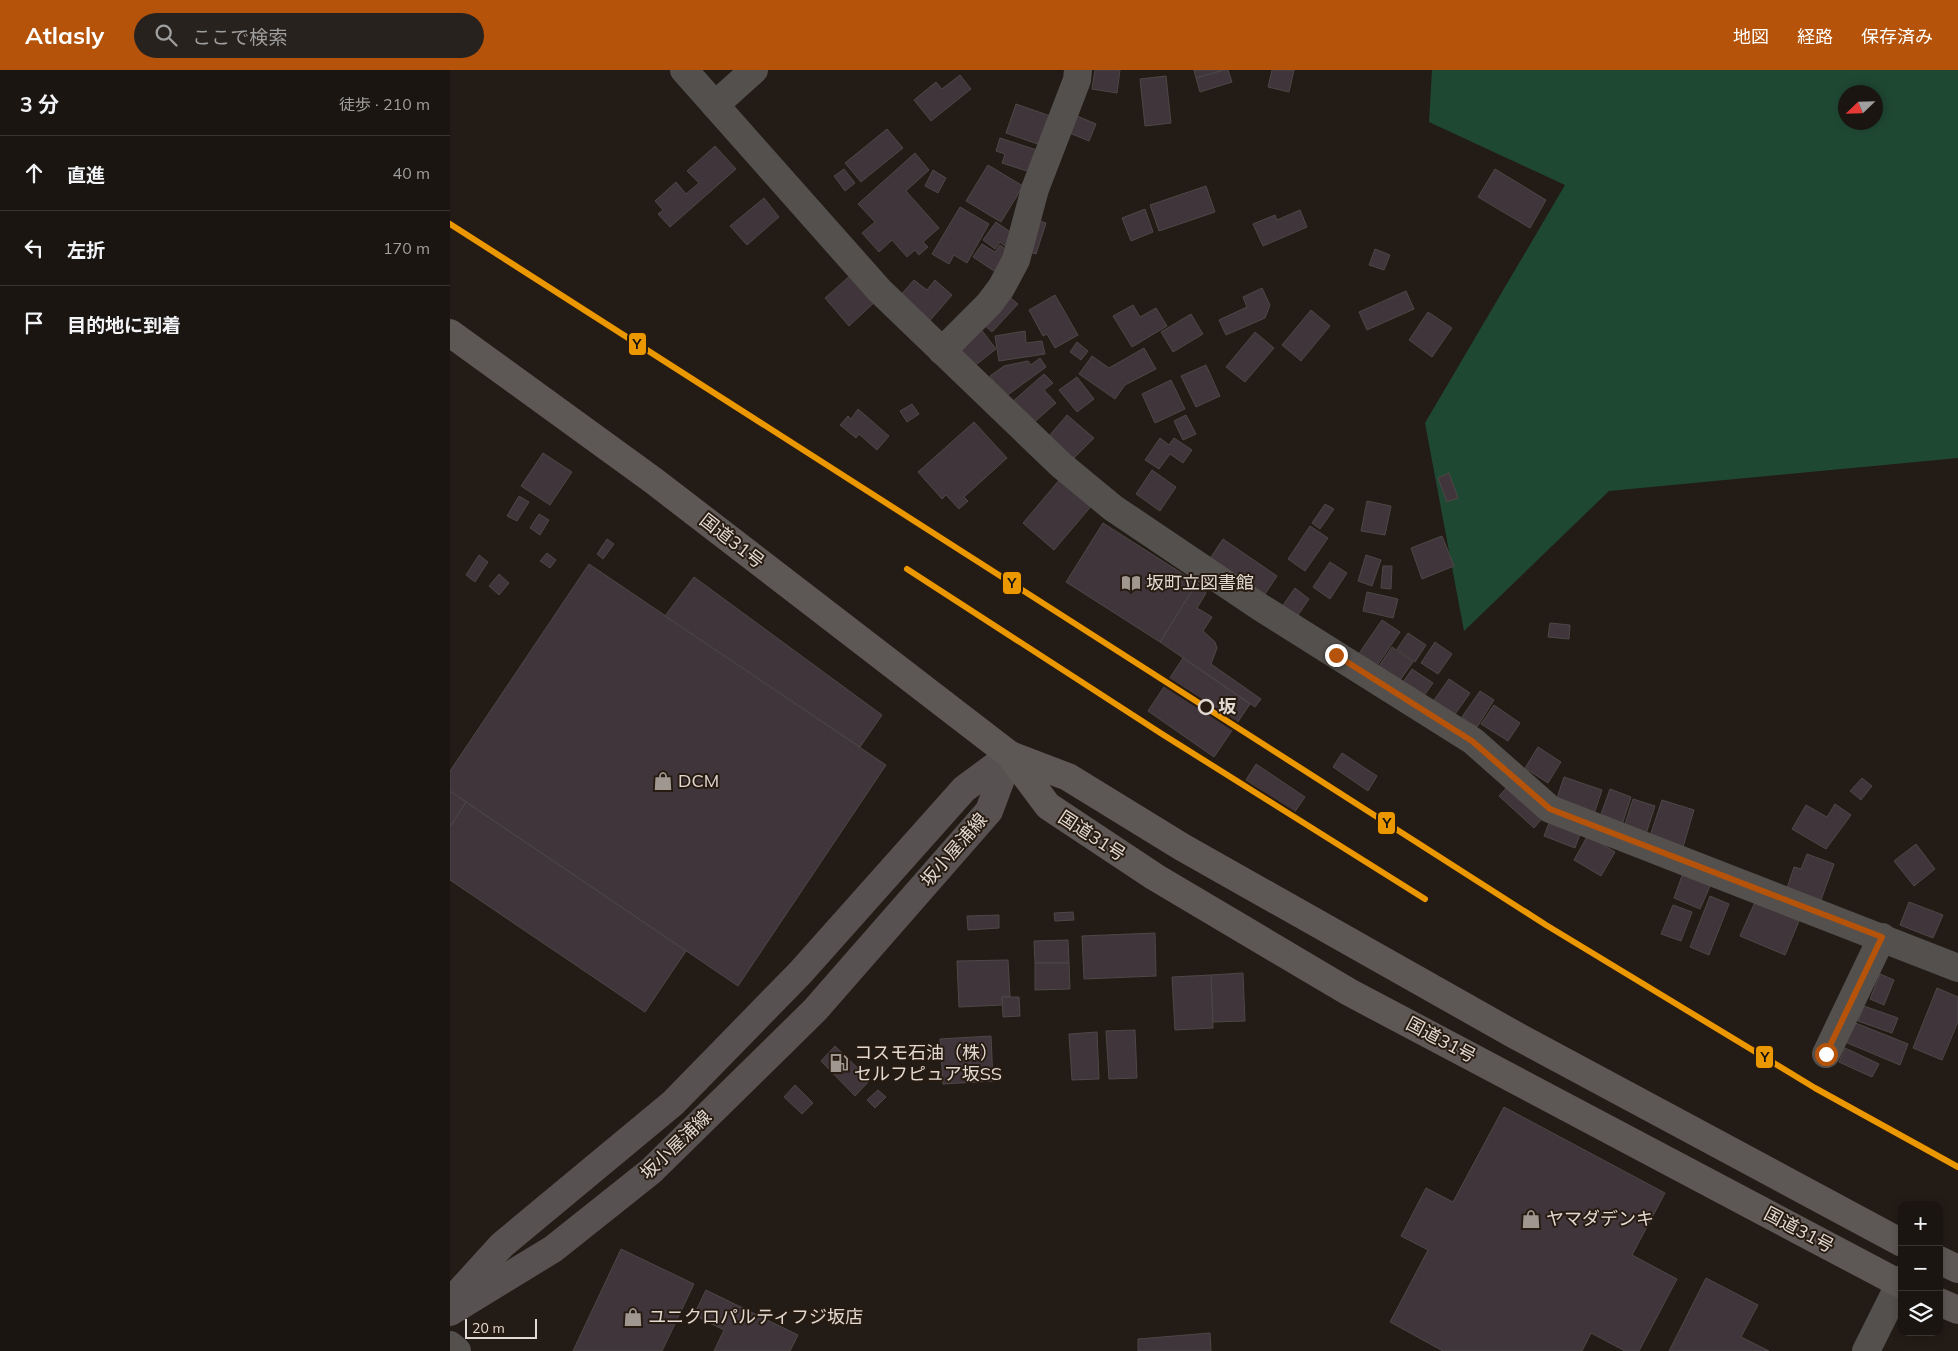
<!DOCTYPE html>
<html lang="ja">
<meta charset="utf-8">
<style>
:root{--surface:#1a1510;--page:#27221e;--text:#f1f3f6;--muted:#9f9f9f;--line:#383430;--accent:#b45309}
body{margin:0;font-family:Mulish,"Noto Sans JP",sans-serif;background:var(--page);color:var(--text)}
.controls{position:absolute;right:15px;bottom:15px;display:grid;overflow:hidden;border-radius:10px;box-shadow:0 2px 8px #0003}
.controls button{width:45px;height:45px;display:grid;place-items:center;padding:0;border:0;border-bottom:1px solid var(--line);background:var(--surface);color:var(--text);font:25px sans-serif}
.compass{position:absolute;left:1388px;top:15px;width:45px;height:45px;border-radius:50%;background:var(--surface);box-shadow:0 2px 8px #0003;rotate:247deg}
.scale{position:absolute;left:15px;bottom:12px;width:72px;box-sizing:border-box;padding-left:5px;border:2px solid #e2d9d2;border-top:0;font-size:14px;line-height:18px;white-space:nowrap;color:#e2d9d2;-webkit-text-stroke:4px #281b11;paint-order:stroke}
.stop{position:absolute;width:15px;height:15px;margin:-11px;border:4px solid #b45309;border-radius:50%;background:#fff}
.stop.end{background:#b45309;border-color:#fff;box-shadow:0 1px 5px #0008}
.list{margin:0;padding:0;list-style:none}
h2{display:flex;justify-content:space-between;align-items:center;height:65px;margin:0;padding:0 20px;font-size:21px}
h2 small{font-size:16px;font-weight:400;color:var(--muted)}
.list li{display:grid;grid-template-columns:32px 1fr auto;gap:15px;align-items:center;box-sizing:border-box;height:75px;padding:0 20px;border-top:1px solid var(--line)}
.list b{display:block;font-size:19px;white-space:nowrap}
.list em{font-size:16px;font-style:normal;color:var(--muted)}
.icon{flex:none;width:28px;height:28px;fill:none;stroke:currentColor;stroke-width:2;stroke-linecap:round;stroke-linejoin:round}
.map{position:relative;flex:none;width:1508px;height:1281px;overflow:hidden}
header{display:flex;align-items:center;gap:30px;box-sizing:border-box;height:70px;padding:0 25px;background:var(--accent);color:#fff}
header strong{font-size:24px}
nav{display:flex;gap:28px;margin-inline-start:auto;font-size:18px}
.search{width:350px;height:45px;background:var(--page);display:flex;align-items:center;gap:12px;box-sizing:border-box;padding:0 18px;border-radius:28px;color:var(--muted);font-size:19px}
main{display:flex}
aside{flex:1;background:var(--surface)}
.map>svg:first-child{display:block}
.green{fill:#1f4832;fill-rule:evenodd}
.building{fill:#40353a;stroke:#4d4747}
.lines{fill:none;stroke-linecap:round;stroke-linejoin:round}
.minor{stroke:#54504e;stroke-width:28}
.tertiary{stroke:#54504e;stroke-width:28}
.secondary{stroke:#575251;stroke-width:28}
.trunk{stroke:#5d5856;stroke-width:28}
.rail-1-casing{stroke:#281b11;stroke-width:10}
.rail-1{stroke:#eb9800;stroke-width:6}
.route{stroke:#b45309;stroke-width:6}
.stop-dot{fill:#281b11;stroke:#e2d9d2;stroke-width:2.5}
.labels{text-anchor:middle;stroke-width:4;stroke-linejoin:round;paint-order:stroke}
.street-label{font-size:18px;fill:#e2d9d2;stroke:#281b11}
.poi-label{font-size:18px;fill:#e2d9d2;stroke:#281b11;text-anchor:start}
.stop-label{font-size:18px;font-weight:bold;fill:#e2d9d2;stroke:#281b11;text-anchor:start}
.line-badge{stroke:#281b11;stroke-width:2}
.pale-badge-label{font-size:14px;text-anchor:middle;font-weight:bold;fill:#111}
</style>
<header>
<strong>Atlasly</strong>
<div class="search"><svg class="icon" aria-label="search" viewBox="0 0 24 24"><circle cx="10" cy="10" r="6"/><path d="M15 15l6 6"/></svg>ここで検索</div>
<nav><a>地図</a><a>経路</a><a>保存済み</a></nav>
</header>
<main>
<aside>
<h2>3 分<small>徒歩 · 210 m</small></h2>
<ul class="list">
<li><svg class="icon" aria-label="ahead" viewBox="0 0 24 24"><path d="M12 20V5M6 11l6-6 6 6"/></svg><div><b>直進</b></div><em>40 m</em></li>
<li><svg class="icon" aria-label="left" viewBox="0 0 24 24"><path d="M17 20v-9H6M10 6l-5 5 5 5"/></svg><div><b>左折</b></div><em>170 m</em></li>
<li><svg class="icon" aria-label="arrive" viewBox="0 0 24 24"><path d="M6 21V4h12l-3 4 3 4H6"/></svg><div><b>目的地に到着</b></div></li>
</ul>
</aside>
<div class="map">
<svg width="1508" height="1281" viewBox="0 0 1508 1281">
<rect width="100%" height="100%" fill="#231c16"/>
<path class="green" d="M982,0H1508V388L1159,421L1014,561L975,353L1115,115L979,52ZM1396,22H1426V52H1396Z"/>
<g class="building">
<path d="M645,0H670L667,23L642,19Z"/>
<path d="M744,0H774L746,8Z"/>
<path d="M774,0H778L782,12L750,22L746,8Z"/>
<path d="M822,0H844L839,22L818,17Z"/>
<path d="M510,5L521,19L481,51L464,30L486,12L492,19Z"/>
<path d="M716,6L721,53L695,56L690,9Z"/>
<path d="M566,34L606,48L596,77L556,63Z"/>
<path d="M625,45L646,54L639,71L617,62Z"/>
<path d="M437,59L453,78L411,112L395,93Z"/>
<path d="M550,68L590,81L583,103L552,93L555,84L546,81Z"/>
<path d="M265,76L286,99L220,157L208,144L213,140L205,131L226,112L236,124L249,113L237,101Z"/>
<path d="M465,83L479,100L456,121L489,158L473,172L478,177L469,185L465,180L457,187L442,170L429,182L412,163L425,152L408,134Z"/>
<path d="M538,95L573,116L551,152L516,131Z"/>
<path d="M394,99L405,113L395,121L384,106Z"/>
<path d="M1045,99L1096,130L1080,158L1028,127Z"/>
<path d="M483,100L496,108L488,123L475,116Z"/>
<path d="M756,116L765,142L709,161L700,135Z"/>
<path d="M314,128L329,147L297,175L280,156Z"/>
<path d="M510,137L539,154L517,193L504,185L499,194L482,184Z"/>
<path d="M695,139L703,162L681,171L672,148Z"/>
<path d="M850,140L857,157L813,176L803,154L825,145L827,150Z"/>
<path d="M583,149L596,153L586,184L573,180Z"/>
<path d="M546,152L569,168L560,180L550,172L545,179L533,170Z"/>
<path d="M532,174L545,182L550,175L564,185L550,205L523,187Z"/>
<path d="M925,179L940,185L934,200L919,195Z"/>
<path d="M403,203L427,230L399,256L375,228Z"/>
<path d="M464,210L477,220L485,210L502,225L477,254L448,228Z"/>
<path d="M812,218L820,235L815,248L776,265L769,250L797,237L793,227Z"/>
<path d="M956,221L964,239L917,260L909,242Z"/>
<path d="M557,225L568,234L542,262L531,252Z"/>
<path d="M605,225L628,265L605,278L597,264L593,266L579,240Z"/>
<path d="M683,235L690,247L706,238L717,256L682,277L663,246Z"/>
<path d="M861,240L880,256L851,291L832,275Z"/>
<path d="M978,242L1002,258L982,287L959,270Z"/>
<path d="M741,244L753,264L723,282L711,262Z"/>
<path d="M530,258L546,279L523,297L507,276Z"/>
<path d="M575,261L576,273L592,271L595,284L549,291L545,266Z"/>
<path d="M805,262L824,278L795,312L776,297Z"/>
<path d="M627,272L638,281L631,290L620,282Z"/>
<path d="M694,278L706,299L675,315L665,329L629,304L642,286L659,298Z"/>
<path d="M590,288L596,297L555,327L540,306L554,296L578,291L581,295Z"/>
<path d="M756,295L770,326L746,337L731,306Z"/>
<path d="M594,304L603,313L594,320L606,333L581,355L561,333Z"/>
<path d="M627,307L644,329L627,342L609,320Z"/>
<path d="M721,310L735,339L705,353L692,324Z"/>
<path d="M462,334L469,344L457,352L450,341Z"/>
<path d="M408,339L439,366L427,380L409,364L406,368L390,355L398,346L401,349Z"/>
<path d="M617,345L644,368L624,388L594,372Z"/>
<path d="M736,345L746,364L733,370L724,351Z"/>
<path d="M524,352L557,388L514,427L518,431L509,439L496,425L492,429L468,402Z"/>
<path d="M710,368L719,375L724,368L742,380L733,393L720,384L709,399L695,390Z"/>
<path d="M93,383L122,402L100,435L71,416Z"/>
<path d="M702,400L726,417L710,441L686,424Z"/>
<path d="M999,403L1008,428L997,432L988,408Z"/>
<path d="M611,408L643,434L604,480L573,453Z"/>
<path d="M69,426L79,432L67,451L57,446Z"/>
<path d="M917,431L941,436L935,465L911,461Z"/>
<path d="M875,434L884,439L870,459L862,453Z"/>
<path d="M89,444L99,450L90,465L80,458Z"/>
<path d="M653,453L747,513L710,572L616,512Z"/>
<path d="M860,456L878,468L855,501L838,489Z"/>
<path d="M992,466L1004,496L972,509L961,478Z"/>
<path d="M157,469L164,474L153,489L147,484Z"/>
<path d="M773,469L827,506L813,527L759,490Z"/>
<path d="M97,483L106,490L100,498L90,491Z"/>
<path d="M29,485L38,492L25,512L16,505Z"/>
<path d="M916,485L931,490L922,516L908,511Z"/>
<path d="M880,492L897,503L880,529L863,517Z"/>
<path d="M139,494L436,695L288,916L0,721V701Z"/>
<path d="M933,496H942L941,519L931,518Z"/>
<path d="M49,504L59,513L49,525L39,516Z"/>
<path d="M244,507L432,645L410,677L215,546Z"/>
<path d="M747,513L756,523L747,538L762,547L753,561L765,572L767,578L761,594L811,629L805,637L710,572Z"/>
<path d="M845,518L859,529L846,548L831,538Z"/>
<path d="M917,522L948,529L943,548L913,541Z"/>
<path d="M932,550L950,562L926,597L908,585Z"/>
<path d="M1100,553L1120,555L1119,569L1098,567Z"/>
<path d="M958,563L976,575L965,592L947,579Z"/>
<path d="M985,572L1002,584L988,604L971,593Z"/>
<path d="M942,577L963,592L948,613L927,599Z"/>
<path d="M733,588L800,634L764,687L698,641Z"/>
<path d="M962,599L983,613L971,630L951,615Z"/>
<path d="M999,609L1020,623L1003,647L982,633Z"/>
<path d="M1030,621L1044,630L1027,657L1012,647Z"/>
<path d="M1044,635L1070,653L1058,671L1031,654Z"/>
<path d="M1088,677L1111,692L1098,713L1075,698Z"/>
<path d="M892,683L927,706L918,721L883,697Z"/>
<path d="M806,694L855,727L844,743L796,710Z"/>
<path d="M1114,707L1152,720L1144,744L1106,731Z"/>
<path d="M1412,708L1422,716L1411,730L1400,721Z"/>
<path d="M1059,715L1094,746L1084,758L1049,726Z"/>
<path d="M1160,719L1181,727L1172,755L1150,747Z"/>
<path d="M0,721L16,732L0,757Z"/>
<path d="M1183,729L1205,736L1196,764L1174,757Z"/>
<path d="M1212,730L1244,740L1233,777L1200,766Z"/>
<path d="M16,732L236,881L195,942L0,810V757Z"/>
<path d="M1385,734L1401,745L1376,779L1342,759L1356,735L1377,747Z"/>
<path d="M1101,748L1132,759L1125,778L1094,766Z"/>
<path d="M1138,765L1165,782L1151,806L1124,790Z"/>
<path d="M1466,774L1485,799L1464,816L1444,791Z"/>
<path d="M1357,784L1384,794L1371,830L1337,818L1344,797L1351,799Z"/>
<path d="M1233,803L1261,814L1250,839L1224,828Z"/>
<path d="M1260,826L1279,834L1259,885L1240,877Z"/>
<path d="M1305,832L1349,851L1335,885L1290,866Z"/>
<path d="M1459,832L1493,845L1483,868L1450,855Z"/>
<path d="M1223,835L1242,842L1231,871L1211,864Z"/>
<path d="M623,842L624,850L605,851L604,843Z"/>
<path d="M549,845V858L518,860L517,846Z"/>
<path d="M705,863L706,906L634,909L632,866Z"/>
<path d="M618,870L619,893H585L584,871Z"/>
<path d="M558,890L560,927H552L553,935L509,937L507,891Z"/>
<path d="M585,893H619L620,919L585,920Z"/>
<path d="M793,903L795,951L763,952L761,905Z"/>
<path d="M1430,904L1444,910L1434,935L1420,929Z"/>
<path d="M761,905L763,958L725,960L722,907Z"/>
<path d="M1487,918L1508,927V952L1492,990L1463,978Z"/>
<path d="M552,927H569L570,946L553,947Z"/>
<path d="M1414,936L1448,948L1442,963L1408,951Z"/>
<path d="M1403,952L1458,974L1450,995L1395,972Z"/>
<path d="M685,960L687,1008L659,1009L656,961Z"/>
<path d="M647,962L649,1009L622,1010L619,964Z"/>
<path d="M541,966L543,1011L493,1014L490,969Z"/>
<path d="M385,976L420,1010L405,1026L371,991Z"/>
<path d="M1395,978L1429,994L1422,1007L1389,992Z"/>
<path d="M345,1015L363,1033L352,1044L334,1027Z"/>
<path d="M428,1020L436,1027L425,1038L417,1030Z"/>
<path d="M1054,1037L1215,1123L1182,1185L1227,1209L1189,1281H1175L1141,1263L1132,1281H993L940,1252L978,1180L951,1166L976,1118L1003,1132Z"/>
<path d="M171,1179L244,1214L212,1281H123Z"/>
<path d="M1256,1208L1308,1235L1291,1267L1319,1281H1219Z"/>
<path d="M256,1220L348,1265L340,1281H264L274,1260L244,1245Z"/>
<path d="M760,1263L761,1281H688V1269Z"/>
</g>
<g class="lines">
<g class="minor">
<path d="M234,0L429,220L611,395L663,438L810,537L1023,671L1100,739L1508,898"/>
<path d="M265,35L304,0"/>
<path d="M492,281L539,234L551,218L566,190L585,119L627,10L628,0"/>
<path d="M1376,984L1432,867"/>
</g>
<g class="tertiary">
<path d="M0,1275L7,1281"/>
<path d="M1416,1281L1452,1209"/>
</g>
<g class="secondary">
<path d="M1,1231L52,1175L223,1033L350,903L514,719L560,685"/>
<path d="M0,1242L103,1179L201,1101L365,940L539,741L560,685"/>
</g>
<g class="trunk">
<path d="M0,263L204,411L560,685L598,736L705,807L899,922L1452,1215"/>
<path d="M560,685L618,707L732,777L1065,965L1452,1173"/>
<path d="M1489,1190L1508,1199"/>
<path d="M1489,1232L1508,1240"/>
</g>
<g class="rail-1-casing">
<g id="rail-1">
<path d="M0,154L1096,855L1365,1018L1508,1097"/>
<path d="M457,499L712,664L975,829"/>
</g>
</g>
<use href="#rail-1" class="rail-1"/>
</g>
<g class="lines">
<path class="route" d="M886,585L1022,671L1100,739L1432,867L1376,984"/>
</g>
<defs>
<g id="library-bare" transform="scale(1.5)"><path d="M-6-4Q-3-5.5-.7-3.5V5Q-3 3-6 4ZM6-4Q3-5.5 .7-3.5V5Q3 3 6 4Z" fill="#9f9790" stroke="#281b11" stroke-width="2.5" paint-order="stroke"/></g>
<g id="shop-bare" transform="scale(1.5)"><path d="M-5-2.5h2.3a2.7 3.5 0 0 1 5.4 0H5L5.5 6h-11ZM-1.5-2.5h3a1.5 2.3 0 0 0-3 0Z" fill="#9f9790" stroke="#281b11" stroke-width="2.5" paint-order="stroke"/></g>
<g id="fuel-bare" transform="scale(1.5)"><path d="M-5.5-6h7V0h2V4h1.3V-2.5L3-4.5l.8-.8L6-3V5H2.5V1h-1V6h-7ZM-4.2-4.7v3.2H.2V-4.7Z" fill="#9f9790" stroke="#281b11" stroke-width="2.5" paint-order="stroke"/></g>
</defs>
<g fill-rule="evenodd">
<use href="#library-bare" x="681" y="513"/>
<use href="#shop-bare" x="213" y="711"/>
<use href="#fuel-bare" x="389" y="993"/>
<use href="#shop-bare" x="1081" y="1149"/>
<use href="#shop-bare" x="183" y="1247"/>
</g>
<circle class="stop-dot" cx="756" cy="637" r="7"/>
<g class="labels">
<g class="street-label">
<text transform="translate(282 471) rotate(38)" y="6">国道31号</text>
<text transform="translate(642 766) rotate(33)" y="6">国道31号</text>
<text transform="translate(504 780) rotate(-49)" y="6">坂小屋浦線</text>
<text transform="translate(991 970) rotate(28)" y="6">国道31号</text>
<text transform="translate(226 1075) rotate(-44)" y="6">坂小屋浦線</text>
<text transform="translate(1349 1160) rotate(28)" y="6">国道31号</text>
</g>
<g class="poi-label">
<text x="696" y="519">坂町立図書館</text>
<text x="228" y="717">DCM</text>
<text x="404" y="989">コスモ石油（株）<tspan x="404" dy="21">セルフピュア坂SS</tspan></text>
<text x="1096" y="1155">ヤマダデンキ</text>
<text x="198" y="1253">ユニクロパルティフジ坂店</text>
</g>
<g class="stop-label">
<text x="768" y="643">坂</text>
</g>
</g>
<g class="line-badge">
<rect x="178" y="262" width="19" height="24" rx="5" fill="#eb9800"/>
<rect x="552" y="501" width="20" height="24" rx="5" fill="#eb9800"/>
<rect x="927" y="741" width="19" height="24" rx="5" fill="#eb9800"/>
<rect x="1305" y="975" width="19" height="24" rx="5" fill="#eb9800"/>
</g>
<g class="pale-badge-label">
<text x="187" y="279">Y</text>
<text x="562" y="518">Y</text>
<text x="937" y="758">Y</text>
<text x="1315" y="992">Y</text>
</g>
</svg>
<div class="controls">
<button>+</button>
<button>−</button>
<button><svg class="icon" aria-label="layers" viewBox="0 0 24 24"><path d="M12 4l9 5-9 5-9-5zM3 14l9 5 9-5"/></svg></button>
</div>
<svg class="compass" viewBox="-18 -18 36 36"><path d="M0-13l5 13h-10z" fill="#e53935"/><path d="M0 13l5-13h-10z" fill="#9f9f9f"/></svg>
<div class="scale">20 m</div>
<div class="stop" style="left:1376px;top:984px"></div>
<div class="stop end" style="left:886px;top:585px"></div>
</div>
</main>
